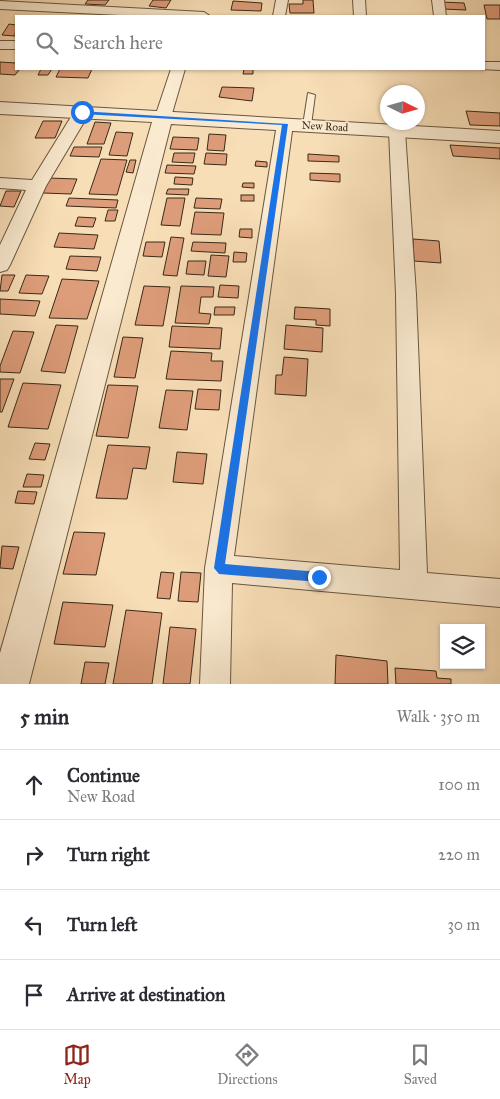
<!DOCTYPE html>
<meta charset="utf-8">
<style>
:root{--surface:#fff;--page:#f2f2f3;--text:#2b2b33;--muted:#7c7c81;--line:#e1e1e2;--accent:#8f2418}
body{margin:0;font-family:"IM FELL Great Primer",serif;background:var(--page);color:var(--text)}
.controls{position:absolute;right:15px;bottom:15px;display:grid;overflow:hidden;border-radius:0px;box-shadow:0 1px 4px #0004}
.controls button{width:45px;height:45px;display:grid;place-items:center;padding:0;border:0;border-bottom:1px solid var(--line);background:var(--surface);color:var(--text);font:25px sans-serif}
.compass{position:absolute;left:380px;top:85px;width:45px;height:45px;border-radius:50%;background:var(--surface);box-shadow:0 1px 4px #0004;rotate:95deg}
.stop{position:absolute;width:15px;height:15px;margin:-11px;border:4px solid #1a73e8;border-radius:50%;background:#fff}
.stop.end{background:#1a73e8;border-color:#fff;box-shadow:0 1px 5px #0008}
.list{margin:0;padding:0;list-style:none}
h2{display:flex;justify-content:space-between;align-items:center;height:65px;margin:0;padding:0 20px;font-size:21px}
h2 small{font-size:16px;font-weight:400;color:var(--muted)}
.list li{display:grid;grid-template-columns:32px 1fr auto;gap:15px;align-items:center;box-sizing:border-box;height:70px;padding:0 20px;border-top:1px solid var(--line)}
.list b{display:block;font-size:19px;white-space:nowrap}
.list p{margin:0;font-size:16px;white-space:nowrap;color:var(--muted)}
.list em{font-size:16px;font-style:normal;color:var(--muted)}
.icon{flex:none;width:28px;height:28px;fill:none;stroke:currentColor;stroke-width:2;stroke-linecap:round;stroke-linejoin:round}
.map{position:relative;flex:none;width:500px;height:684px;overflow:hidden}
.search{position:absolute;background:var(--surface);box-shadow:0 1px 4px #0004;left:15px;right:15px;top:15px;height:55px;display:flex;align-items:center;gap:12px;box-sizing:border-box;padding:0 18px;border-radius:0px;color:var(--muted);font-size:19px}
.sheet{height:345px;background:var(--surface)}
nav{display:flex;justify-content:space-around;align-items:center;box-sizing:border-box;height:70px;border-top:1px solid var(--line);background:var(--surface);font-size:14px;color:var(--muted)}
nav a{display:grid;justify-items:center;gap:2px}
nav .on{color:var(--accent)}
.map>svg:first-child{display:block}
.building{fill:#de9d7a;stroke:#392a17}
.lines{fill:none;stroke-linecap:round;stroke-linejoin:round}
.service-casing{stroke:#69573f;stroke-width:2}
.minor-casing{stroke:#69573f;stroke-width:2}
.tertiary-casing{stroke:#69573f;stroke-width:2}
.service{fill:#faead0;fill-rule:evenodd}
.minor{fill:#faead0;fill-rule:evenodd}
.tertiary{fill:#faead0;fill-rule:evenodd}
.route{fill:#1a73e8}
.labels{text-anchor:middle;stroke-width:4;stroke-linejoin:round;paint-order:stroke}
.far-street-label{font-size:11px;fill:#392a17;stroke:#faead0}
</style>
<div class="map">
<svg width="500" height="684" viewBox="0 0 500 684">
<rect width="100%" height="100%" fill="#f8deb7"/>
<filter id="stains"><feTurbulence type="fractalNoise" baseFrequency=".004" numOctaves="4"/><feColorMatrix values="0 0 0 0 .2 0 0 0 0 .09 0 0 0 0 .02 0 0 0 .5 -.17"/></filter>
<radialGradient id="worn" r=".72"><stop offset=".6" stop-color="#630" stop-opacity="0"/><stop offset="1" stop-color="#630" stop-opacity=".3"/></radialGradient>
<g class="building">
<path d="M88,0H109L105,5L85,4Z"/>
<path d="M153,0H171L166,8L149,6Z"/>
<path d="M303,0H313L314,13H290L289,4H303Z"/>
<path d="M233,1L262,3L261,11L231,10Z"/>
<path d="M442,2L464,3L466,10L443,9Z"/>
<path d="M484,5H500V19H487Z"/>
<path d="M9,24L16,25L15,36L2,35Z"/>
<path d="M0,62L16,63V69H20L15,75L0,74Z"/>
<path d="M41,69H52L48,75H38Z"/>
<path d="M60,69H92L88,78L56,77Z"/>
<path d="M226,69H253V74H243L244,69Z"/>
<path d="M222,87L254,88L252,101L219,97Z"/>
<path d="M466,111L500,113V126L470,125Z"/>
<path d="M43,121H62L55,138H35Z"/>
<path d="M95,122L111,123L104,144H87Z"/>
<path d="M116,132L133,133L127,156L109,155Z"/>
<path d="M209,134L226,135L224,151L207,150Z"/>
<path d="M173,137L199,138L197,150L170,149Z"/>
<path d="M450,145L500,148V159L453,156Z"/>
<path d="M74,147H102L99,157L70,156Z"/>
<path d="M174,153H195L193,163L172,162Z"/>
<path d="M206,153L227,154L226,165L204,164Z"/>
<path d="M308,154L339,156V162L308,161Z"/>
<path d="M101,159L127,160L117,195L89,194Z"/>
<path d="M130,160H136L133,173L126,172Z"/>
<path d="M256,161L267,162V167L255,166Z"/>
<path d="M167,165L196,166L194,174L165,173Z"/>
<path d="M310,173L340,174V182L310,180Z"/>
<path d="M175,177L193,178L192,185L174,184Z"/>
<path d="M49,178L77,179L71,194L43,193Z"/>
<path d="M243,183H254V188L242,187Z"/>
<path d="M168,189H189L188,195L166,194Z"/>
<path d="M6,191H21L14,207L0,206Z"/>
<rect x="241" y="195" width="13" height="6"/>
<path d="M69,198L118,200L116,208L66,206Z"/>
<path d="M167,198H185L180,226L161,225Z"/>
<path d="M196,198L222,199L220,209L194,208Z"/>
<path d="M108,210H118L115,221H105Z"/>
<path d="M195,212L224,213L221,235L191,234Z"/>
<path d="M78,217L96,218L93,227L75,226Z"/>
<path d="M240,229H252V238L239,237Z"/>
<path d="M59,233L98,235L94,249L54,247Z"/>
<path d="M171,237L184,238L177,276L163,275Z"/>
<path d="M413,239L439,241L441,263L414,261Z"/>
<path d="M146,242H165L162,257L143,256Z"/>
<path d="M193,242L226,243L225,253L191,251Z"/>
<path d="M234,252L247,253L246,262H233Z"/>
<path d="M211,255L229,256L226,277L208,276Z"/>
<path d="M70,256L101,257L97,271L66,269Z"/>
<path d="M188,261H206L204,275L186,274Z"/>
<path d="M2,275H15L8,291H0Z"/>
<path d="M26,275L49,276L42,294L19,293Z"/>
<path d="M62,279L99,281L87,319L49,318Z"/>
<path d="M220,285L239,286L238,298L218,297Z"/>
<path d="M144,286L170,287L163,326L135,325Z"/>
<path d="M181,286L214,287L213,297H201L199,313L211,314L209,324L175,323Z"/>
<path d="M0,299L40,301L35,316L0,314Z"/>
<path d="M215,307H235L234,315H214Z"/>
<path d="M295,307L330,309V326L316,325V320L294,319Z"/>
<path d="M56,325L78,326L65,373L41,371Z"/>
<path d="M286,325L323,328L322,352L284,349Z"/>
<path d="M172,326L222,328L220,349L169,347Z"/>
<path d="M13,331L34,332L20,373L0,372V366Z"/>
<path d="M123,337L143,338L135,378L114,377Z"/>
<path d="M171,351L212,353L211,361H223L221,381L166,379Z"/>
<path d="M284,357L308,359L306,396L275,394L276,375H282Z"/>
<path d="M0,379H14L2,412H0Z"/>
<path d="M23,383L61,385L48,429L8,427Z"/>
<path d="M108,385L138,386L128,438L96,436Z"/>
<path d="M198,389L221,390L219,410L195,409Z"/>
<path d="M166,390L193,391L187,430L159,428Z"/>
<path d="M35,443L50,444L45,460L29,459Z"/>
<path d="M108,445L150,447L146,469L133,468L127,499L96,498Z"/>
<path d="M177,452L207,454L203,484L173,482Z"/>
<path d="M27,474L44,475L41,487H23Z"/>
<path d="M18,491L37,492L34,504L15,503Z"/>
<path d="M74,532L105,533L96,575L63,574Z"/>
<path d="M2,546L19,547L13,569L0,568Z"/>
<path d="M161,572L174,573L170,599L157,598Z"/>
<path d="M181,572L201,573L198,602L178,601Z"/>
<path d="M63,602L113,605L105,647L54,644Z"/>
<path d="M126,610L162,613L152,684H113Z"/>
<path d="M170,627L196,629L190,684H163Z"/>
<path d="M336,655L387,661L388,684H335Z"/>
<path d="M85,662L109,663L105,684H81Z"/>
<path d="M395,668L436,671L437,678L451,679V684H396Z"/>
</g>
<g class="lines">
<g class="service-casing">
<path id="service" d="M308,93L315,95L311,125L307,127L303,125Z"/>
</g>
<g class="minor-casing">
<g id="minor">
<path d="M276,0H288L285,16H273Z"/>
<path d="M353,0H365L366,16H354Z"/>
<path d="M432,0H444L446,16H434Z"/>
<path d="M0,1L204,12L210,16H139L0,9Z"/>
<rect x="0" y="41" width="16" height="8"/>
<path d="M484,62H500V70L479,69H484Z"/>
<path d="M171,69H185L171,117L163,122L155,117Z"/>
<path d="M82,107L90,112L46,186L10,265L7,270L0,272V245L26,190L0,188V178L32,180L74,112Z"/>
<path d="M285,119L293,124L234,556L400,570L396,294L389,131L397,126L405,131L416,294L427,573L500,579V607L232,583L230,684H200L205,568L277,124Z"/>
</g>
</g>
<g class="tertiary-casing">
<path id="tertiary" d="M0,102L500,131V143L171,124L29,684H0V653L152,122L0,114Z"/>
</g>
<use href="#service" class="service"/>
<use href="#minor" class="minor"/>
<use href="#tertiary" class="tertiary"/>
</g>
<path class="route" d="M80,111L288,124L225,564L319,572L323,573V580L319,582L219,574L214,568L282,125L82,114Z"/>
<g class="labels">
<g class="far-street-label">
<text transform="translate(325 126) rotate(3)" y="4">New Road</text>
</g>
</g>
<rect width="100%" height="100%" filter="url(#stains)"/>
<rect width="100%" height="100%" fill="url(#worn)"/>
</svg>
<div class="controls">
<button><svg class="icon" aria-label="layers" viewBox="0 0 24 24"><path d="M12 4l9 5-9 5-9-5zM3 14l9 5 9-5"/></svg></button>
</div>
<svg class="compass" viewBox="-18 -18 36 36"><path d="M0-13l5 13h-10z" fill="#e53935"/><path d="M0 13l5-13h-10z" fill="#7c7c81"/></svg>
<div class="stop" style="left:82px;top:112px"></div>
<div class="stop end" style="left:319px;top:577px"></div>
<div class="search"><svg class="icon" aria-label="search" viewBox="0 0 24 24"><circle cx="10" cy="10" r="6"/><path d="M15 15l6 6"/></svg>Search here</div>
</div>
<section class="sheet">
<h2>5 min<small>Walk · 350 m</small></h2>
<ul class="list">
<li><svg class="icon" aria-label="ahead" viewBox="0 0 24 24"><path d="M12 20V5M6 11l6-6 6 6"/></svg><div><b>Continue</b><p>New Road</p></div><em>100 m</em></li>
<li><svg class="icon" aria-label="right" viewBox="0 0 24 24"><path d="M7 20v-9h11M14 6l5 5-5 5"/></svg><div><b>Turn right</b></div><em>220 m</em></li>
<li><svg class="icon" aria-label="left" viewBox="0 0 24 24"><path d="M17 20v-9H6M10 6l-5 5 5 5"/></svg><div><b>Turn left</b></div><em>30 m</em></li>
<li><svg class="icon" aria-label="arrive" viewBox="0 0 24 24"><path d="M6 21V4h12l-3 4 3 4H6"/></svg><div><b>Arrive at destination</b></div></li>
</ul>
</section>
<nav>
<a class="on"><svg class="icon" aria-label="map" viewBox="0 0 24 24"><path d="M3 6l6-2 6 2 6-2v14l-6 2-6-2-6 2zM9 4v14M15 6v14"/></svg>Map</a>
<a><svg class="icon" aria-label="directions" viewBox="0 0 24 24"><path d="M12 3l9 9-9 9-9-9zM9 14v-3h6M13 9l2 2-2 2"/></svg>Directions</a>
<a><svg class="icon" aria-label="saved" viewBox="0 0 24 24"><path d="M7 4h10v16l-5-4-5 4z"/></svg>Saved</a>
</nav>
